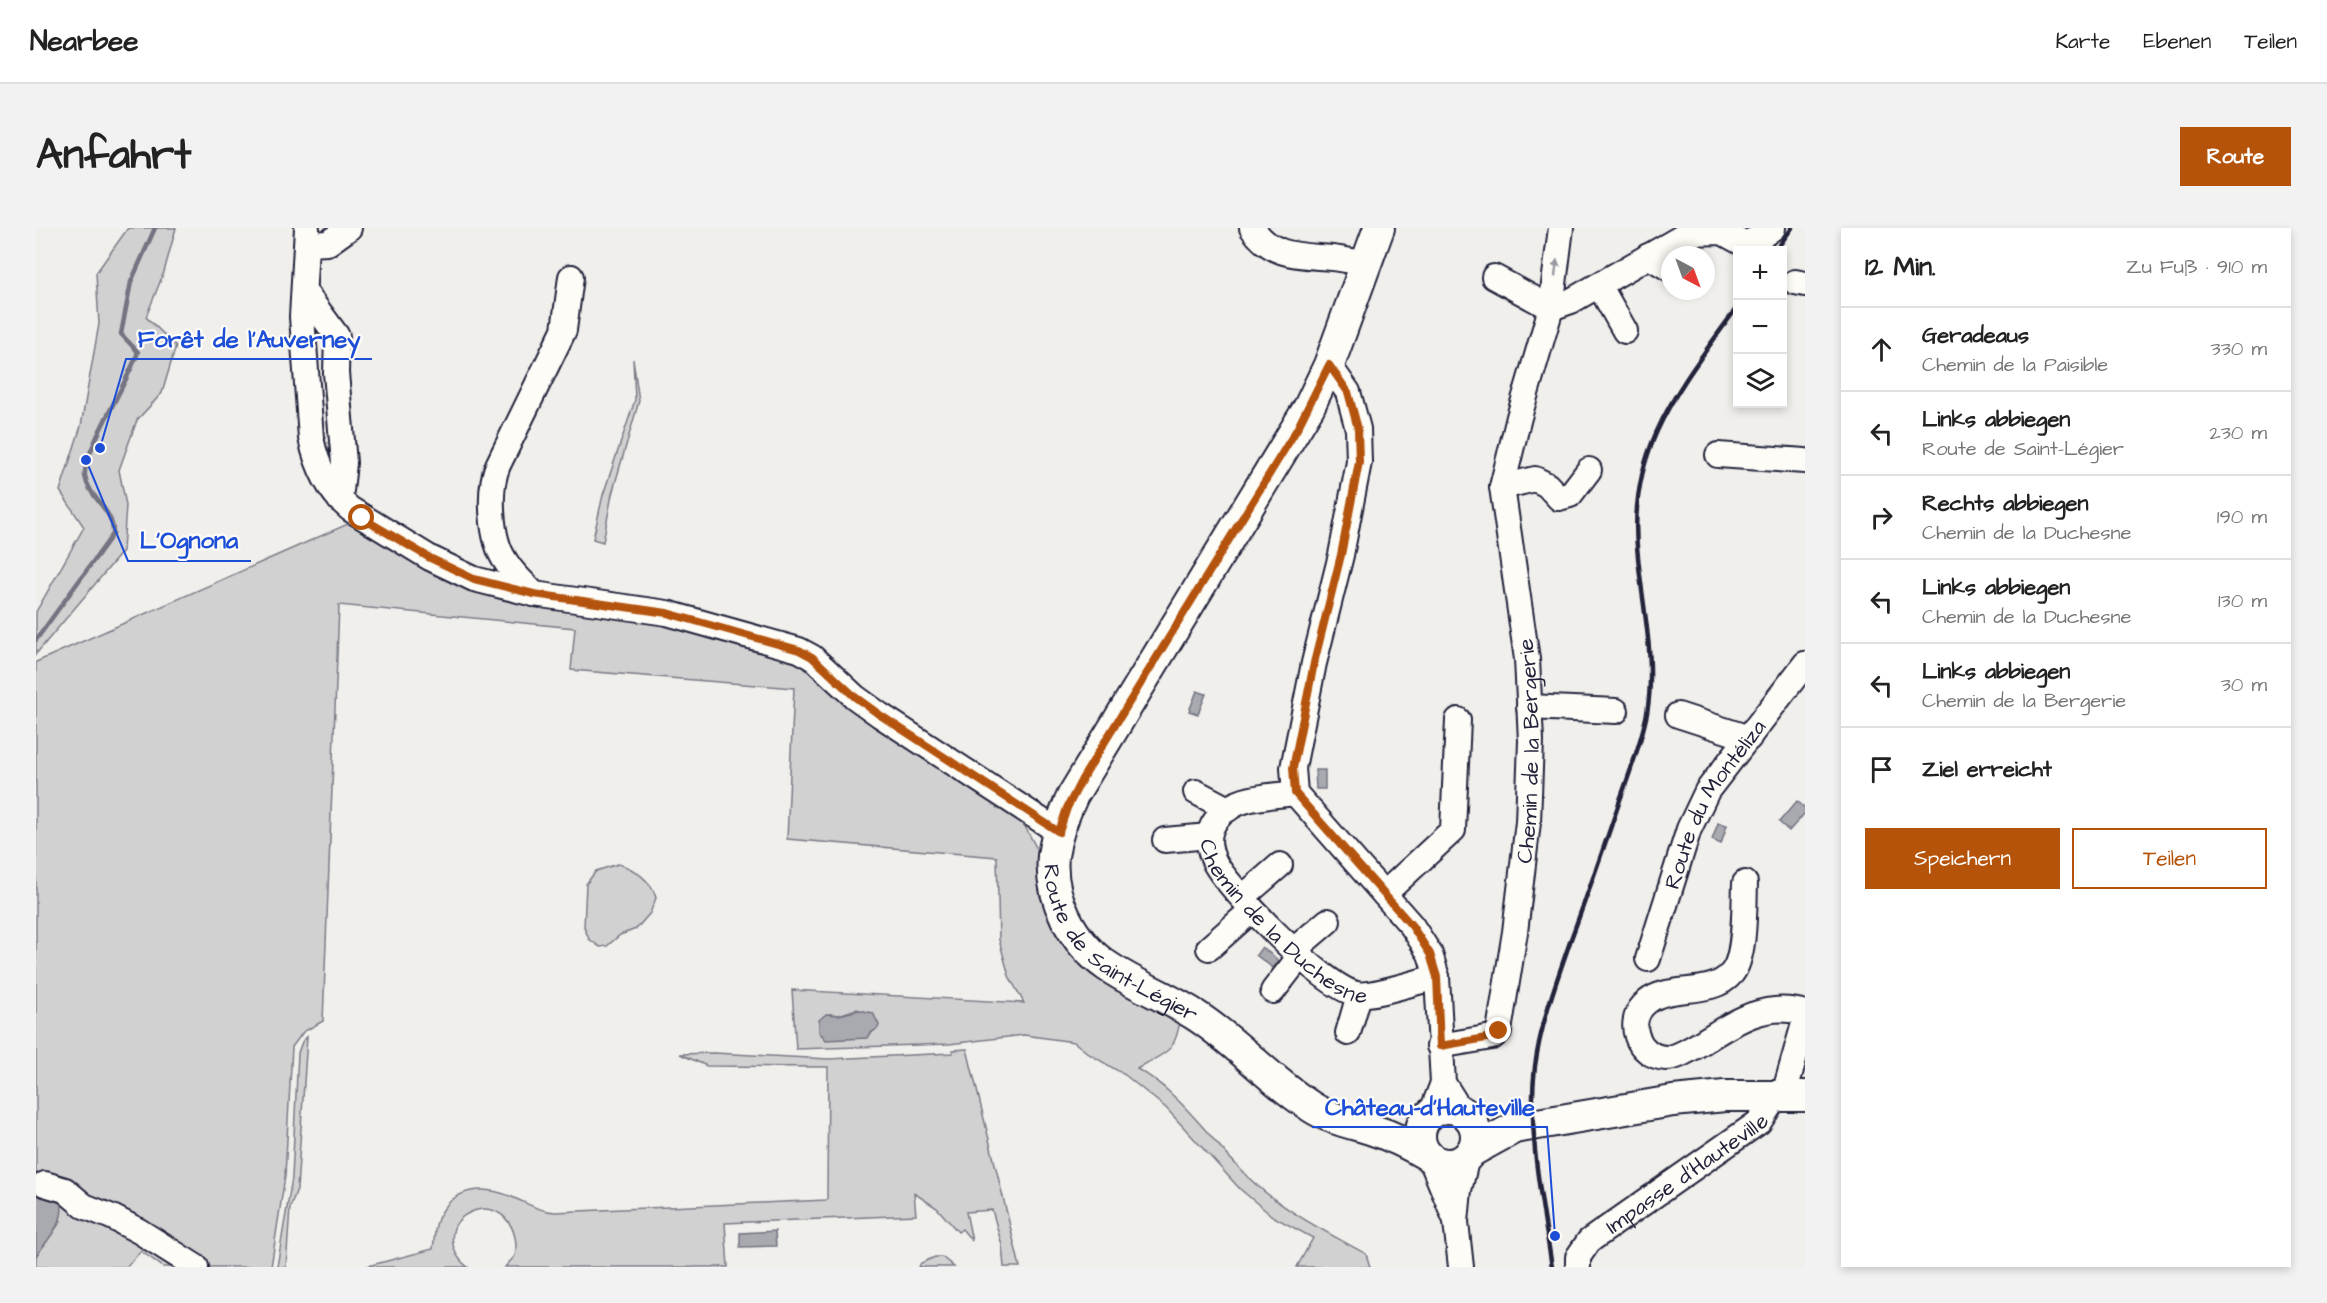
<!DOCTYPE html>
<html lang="de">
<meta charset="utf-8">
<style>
:root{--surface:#fff;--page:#f2f2f2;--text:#222;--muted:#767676;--line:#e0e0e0;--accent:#b45309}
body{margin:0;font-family:"Architects Daughter",sans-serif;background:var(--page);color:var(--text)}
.controls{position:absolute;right:18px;top:18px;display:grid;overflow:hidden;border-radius:0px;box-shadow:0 3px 9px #0003}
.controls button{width:54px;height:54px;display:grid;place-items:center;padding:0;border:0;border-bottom:2px solid var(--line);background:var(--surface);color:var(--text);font:30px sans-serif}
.compass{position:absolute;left:1625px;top:18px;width:54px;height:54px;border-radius:50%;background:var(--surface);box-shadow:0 3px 9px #0003;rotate:139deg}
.stop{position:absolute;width:18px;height:18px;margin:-14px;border:4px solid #b45309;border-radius:50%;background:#fff}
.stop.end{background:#b45309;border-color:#fff;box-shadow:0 2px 6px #0008}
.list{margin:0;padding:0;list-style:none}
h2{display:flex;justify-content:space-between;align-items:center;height:78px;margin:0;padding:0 24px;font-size:26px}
h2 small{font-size:20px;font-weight:400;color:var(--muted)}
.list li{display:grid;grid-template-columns:39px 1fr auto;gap:18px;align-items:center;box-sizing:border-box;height:84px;padding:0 24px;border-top:2px solid var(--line)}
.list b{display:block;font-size:22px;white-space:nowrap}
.list p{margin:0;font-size:20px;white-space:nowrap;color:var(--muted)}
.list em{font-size:20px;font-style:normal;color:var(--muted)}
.actions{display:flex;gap:12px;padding:18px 24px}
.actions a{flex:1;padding:14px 0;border:2px solid var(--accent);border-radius:0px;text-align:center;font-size:21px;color:var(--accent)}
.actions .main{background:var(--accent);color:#fff}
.icon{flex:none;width:33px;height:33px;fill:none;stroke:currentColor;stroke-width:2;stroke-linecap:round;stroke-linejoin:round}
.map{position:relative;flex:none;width:1769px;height:1039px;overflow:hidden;border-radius:0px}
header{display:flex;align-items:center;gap:36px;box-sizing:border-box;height:84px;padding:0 30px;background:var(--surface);border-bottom:2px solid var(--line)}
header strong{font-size:28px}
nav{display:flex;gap:33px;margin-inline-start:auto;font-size:21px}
.intro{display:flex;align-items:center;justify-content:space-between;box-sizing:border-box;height:144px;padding:0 36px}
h1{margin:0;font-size:42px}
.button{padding:15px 27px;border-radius:0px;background:var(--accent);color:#fff;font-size:21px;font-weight:700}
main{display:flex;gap:36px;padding:0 36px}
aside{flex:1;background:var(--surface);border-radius:0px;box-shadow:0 3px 9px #0003}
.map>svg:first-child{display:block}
.green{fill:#d2d1d1;stroke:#7a7a86;stroke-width:1.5;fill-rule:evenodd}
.water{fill:#a9a9b0;stroke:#737381;stroke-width:1.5}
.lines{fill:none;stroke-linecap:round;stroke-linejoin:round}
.stream{stroke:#737381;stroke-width:4.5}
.minor-casing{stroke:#22223b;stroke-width:28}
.major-casing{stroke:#22223b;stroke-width:34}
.minor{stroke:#fdfcf7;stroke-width:24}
.major{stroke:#fdfcf7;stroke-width:30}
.rail{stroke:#22223b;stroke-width:4.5}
.oneway{fill:#9a9aa2}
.route{stroke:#b45309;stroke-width:8}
.labels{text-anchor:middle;stroke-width:4.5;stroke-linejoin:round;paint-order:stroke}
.street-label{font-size:22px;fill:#22223b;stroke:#fdfcf7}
.leader{fill:none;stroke:#1d4ed8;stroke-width:2}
.callout-dot{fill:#1d4ed8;stroke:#fdfcf7;stroke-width:2}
.callout-label{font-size:24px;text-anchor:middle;font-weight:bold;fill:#1d4ed8;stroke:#fdfcf7;stroke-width:4.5;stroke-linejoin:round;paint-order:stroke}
</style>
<header>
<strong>Nearbee</strong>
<nav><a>Karte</a><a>Ebenen</a><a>Teilen</a></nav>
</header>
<div class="intro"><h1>Anfahrt</h1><a class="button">Route</a></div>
<main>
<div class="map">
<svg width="1769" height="1039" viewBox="0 0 1769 1039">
<rect width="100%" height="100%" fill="#f0efec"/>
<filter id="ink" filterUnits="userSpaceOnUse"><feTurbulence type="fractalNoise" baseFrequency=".0167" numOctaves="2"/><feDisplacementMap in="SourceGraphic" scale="12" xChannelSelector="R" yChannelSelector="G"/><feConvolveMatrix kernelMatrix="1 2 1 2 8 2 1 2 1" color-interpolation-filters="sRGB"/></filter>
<g filter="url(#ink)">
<g class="green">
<path d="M92,0H140L128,44L110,89L140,118L126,165L101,192L83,242L90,277L87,323L0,426V384L48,299L24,263L45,198L63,96L60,45Z"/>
<path d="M597,131L603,173L576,266L567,314L557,311L567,267L599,172Z"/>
<path d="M314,295L393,337L743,419L983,587L1004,627L1006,660L1144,792C1139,828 1127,824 1101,841C1141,860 1181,920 1215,952C1248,983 1290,1004 1330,1026L1334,1039H1261L1277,1010L1236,988L1204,961L1130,880L1089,847L1053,826L1038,814L988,807L913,816L760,821L756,762L988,775L973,748L963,712L961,629L751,611L758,460L535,442L539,400L303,377L287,793L267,804L256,819L249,948L235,1039H127L105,1023L90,1039H0V1028L25,993L0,962V434ZM820,781L833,785L838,803L829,810L823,809L794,786L803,787Z"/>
<path d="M582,636C598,640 616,653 620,670L614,685L600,701L584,707L571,718L564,719L553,711L548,699L550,656L560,643Z"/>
<path d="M271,809L261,961L254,980L250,1039H241L256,950L262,825L266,814Z"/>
<path d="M931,821L984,1039H968L966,1017L956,982L930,984L936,1013L926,1001L922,1004L901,980L878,965L880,987L689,995L692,1039H469L479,1028C485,1000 463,970 433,985C409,996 413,1026 432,1039H328L397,1021C399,1009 398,995 405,985C421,958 450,958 476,969C491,975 502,983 519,984L791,972L792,839L671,838L644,826L678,825L793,831L917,825V822Z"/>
<path d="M899,1029H906L918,1039H883L885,1035Z"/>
</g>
<g class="water">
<path d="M1161,463L1170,466L1162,486L1153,483Z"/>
<path d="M1279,542H1289V561H1280Z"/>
<path d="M1761,573L1769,580V585L1753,603L1743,594Z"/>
<path d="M1682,595L1691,597L1685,616L1676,612Z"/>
<path d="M1226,719L1243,733L1237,740L1220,727Z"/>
<path d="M823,782L837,785L843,797L842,800L833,806L831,810L790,812L783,804V792L790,786L803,787Z"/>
<path d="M0,962C5,963 14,964 18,967C40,982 10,1014 0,1028Z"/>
<path d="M739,1003L740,1018L704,1019V1005Z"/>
</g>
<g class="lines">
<path class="stream" d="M0,412L77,306C78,281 53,271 49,248C46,226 93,152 102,124L85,106L95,54L119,0"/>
<g class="minor-casing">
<g id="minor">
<path d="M271,0L266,89L275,210C281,238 292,263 314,281L394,330L438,351L498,366L631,385L763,422L776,429L819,469L844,487L1023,604"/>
<path d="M1216,0C1237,30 1263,27 1296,30C1307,31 1318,34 1329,35"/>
<path d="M271,16L292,15L313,0"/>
<path d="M1612,28L1634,41"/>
<path d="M1458,49L1515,80"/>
<path d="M1759,54L1769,56"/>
<path d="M1563,57L1589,103"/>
<path d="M268,63L301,108L300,145L308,235L304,272"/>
<path d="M1515,80L1535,73L1653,5L1686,4L1708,16L1723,10L1737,0"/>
<path d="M1293,137L1312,164L1322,201L1323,234L1305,327L1278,435L1257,540L1259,565L1376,698L1394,726L1401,749L1407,855L1424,882"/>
<path d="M1682,227L1769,233"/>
<path d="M1466,259L1499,251L1511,257L1523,270L1534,267L1553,242"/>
<path d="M498,366C489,356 477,346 470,334C454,312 452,261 462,237L528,102L535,49"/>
<path d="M1493,479L1580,483"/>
<path d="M1642,487L1713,510"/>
<path d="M1160,564L1192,581"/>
<path id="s1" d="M1259,565C1233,569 1198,567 1180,592C1170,605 1172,621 1179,635C1196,665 1288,760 1321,766C1337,769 1382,753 1401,749"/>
<path d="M1129,612L1173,608"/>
<path d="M1709,655C1708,677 1710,728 1696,745C1675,770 1634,755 1611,774C1588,792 1601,829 1630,830C1641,830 1651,823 1660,818C1694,797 1727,772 1769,785"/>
<path d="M1348,666L1417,602L1422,492"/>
<path d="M1207,669L1244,637"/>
<path d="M1173,720L1216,682"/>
<path d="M1258,722L1292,693"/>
<path id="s2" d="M1612,731L1653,601L1671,563L1769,436"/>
<path d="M1237,763L1264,728"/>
<path d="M1312,805L1323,767"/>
<path id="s3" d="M1403,818L1456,809L1463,803L1479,704L1492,594L1495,513L1491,431L1466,259L1483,189L1515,80L1525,0"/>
<path d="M1747,870L1769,792"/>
<path d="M1395,886L1407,855"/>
<path d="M1394,929L1418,988"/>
<path d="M9,956L29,962L48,978L76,989L103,1003L160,1039"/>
<path d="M1425,1039L1420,994L1423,962L1431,929"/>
<path id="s4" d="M1542,1039V1029L1553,1013L1723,894L1739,870"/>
</g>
</g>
<g class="major-casing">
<g id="major">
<path id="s5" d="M1343,0L1293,137L1273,179L1037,567C1028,586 1020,607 1017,628C1013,670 1037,715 1071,738C1099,757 1131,769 1159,787C1200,813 1232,851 1274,878C1293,891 1315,895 1337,902C1356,908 1374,917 1391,927"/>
<circle cx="1412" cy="908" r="28"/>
<path d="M1436,923L1478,900L1637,873L1689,868H1769"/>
</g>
</g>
<use href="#minor" class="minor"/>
<use href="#major" class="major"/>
<g class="rail">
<path d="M1740,22L1756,0"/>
<path d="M1516,1039C1506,973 1491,905 1499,838C1505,794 1521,752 1535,711C1552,665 1568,619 1584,572C1594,544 1605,515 1611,485C1620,432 1607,382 1602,329C1589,222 1644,159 1702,78"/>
</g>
</g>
<defs><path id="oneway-solid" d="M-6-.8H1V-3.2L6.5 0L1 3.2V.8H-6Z" transform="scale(1.5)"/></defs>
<use class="oneway" href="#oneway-solid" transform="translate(1520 40) rotate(-83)"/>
</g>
<g class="lines" filter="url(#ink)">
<path class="route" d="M326,290L394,330L438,351L498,366L631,385L763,422L776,429L819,469L844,487L1023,604L1031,580L1046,551L1261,201L1293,137L1312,164L1322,201L1323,234L1305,327L1278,435L1257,540L1259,565L1376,698L1394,726L1401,749L1404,818L1456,809L1463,803"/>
</g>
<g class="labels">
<g class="street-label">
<text dy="8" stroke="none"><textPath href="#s3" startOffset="345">Chemin de la Bergerie</textPath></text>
<text dy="8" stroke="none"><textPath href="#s2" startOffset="170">Route du Montéliza</textPath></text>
<text dy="8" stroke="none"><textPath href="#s1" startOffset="222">Chemin de la Duchesne</textPath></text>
<text dy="8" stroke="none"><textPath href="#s5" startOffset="830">Route de Saint-Légier</textPath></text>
<text dy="8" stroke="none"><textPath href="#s4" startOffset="148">Impasse d'Hauteville</textPath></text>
</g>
</g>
<path class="leader" d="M64 220L90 131H336M50 232L92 333H215M1519 1008L1511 899H1276"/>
<g class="callout-dot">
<circle cx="64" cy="220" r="6"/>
<circle cx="50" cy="232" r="6"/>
<circle cx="1519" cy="1008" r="6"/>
</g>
<g class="callout-label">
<text x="213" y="119">Forêt de l'Auverney</text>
<text x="153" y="320">L'Ognona</text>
<text x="1394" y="887">Château-d'Hauteville</text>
</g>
</svg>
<div class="controls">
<button>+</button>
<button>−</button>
<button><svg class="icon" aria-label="layers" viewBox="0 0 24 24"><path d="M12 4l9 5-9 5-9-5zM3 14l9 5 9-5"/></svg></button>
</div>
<svg class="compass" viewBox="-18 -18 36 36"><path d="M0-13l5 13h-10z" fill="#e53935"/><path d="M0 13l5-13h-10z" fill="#767676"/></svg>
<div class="stop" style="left:326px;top:290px"></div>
<div class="stop end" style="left:1463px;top:803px"></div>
</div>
<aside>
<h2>12 Min.<small>Zu Fuß · 910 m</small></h2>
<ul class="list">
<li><svg class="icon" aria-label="ahead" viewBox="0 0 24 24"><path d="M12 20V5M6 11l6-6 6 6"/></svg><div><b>Geradeaus</b><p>Chemin de la Paisible</p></div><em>330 m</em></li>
<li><svg class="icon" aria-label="left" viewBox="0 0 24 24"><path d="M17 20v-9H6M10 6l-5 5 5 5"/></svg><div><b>Links abbiegen</b><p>Route de Saint-Légier</p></div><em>230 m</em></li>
<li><svg class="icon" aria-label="right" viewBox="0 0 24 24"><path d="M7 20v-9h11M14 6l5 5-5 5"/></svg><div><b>Rechts abbiegen</b><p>Chemin de la Duchesne</p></div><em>190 m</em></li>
<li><svg class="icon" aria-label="left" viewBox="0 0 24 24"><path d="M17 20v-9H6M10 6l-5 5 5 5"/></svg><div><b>Links abbiegen</b><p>Chemin de la Duchesne</p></div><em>130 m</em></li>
<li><svg class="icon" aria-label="left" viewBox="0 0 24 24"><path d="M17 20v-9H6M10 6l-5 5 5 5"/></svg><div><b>Links abbiegen</b><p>Chemin de la Bergerie</p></div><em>30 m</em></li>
<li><svg class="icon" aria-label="arrive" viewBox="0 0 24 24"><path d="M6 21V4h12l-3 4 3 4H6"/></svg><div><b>Ziel erreicht</b></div></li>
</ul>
<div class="actions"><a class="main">Speichern</a><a>Teilen</a></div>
</aside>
</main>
